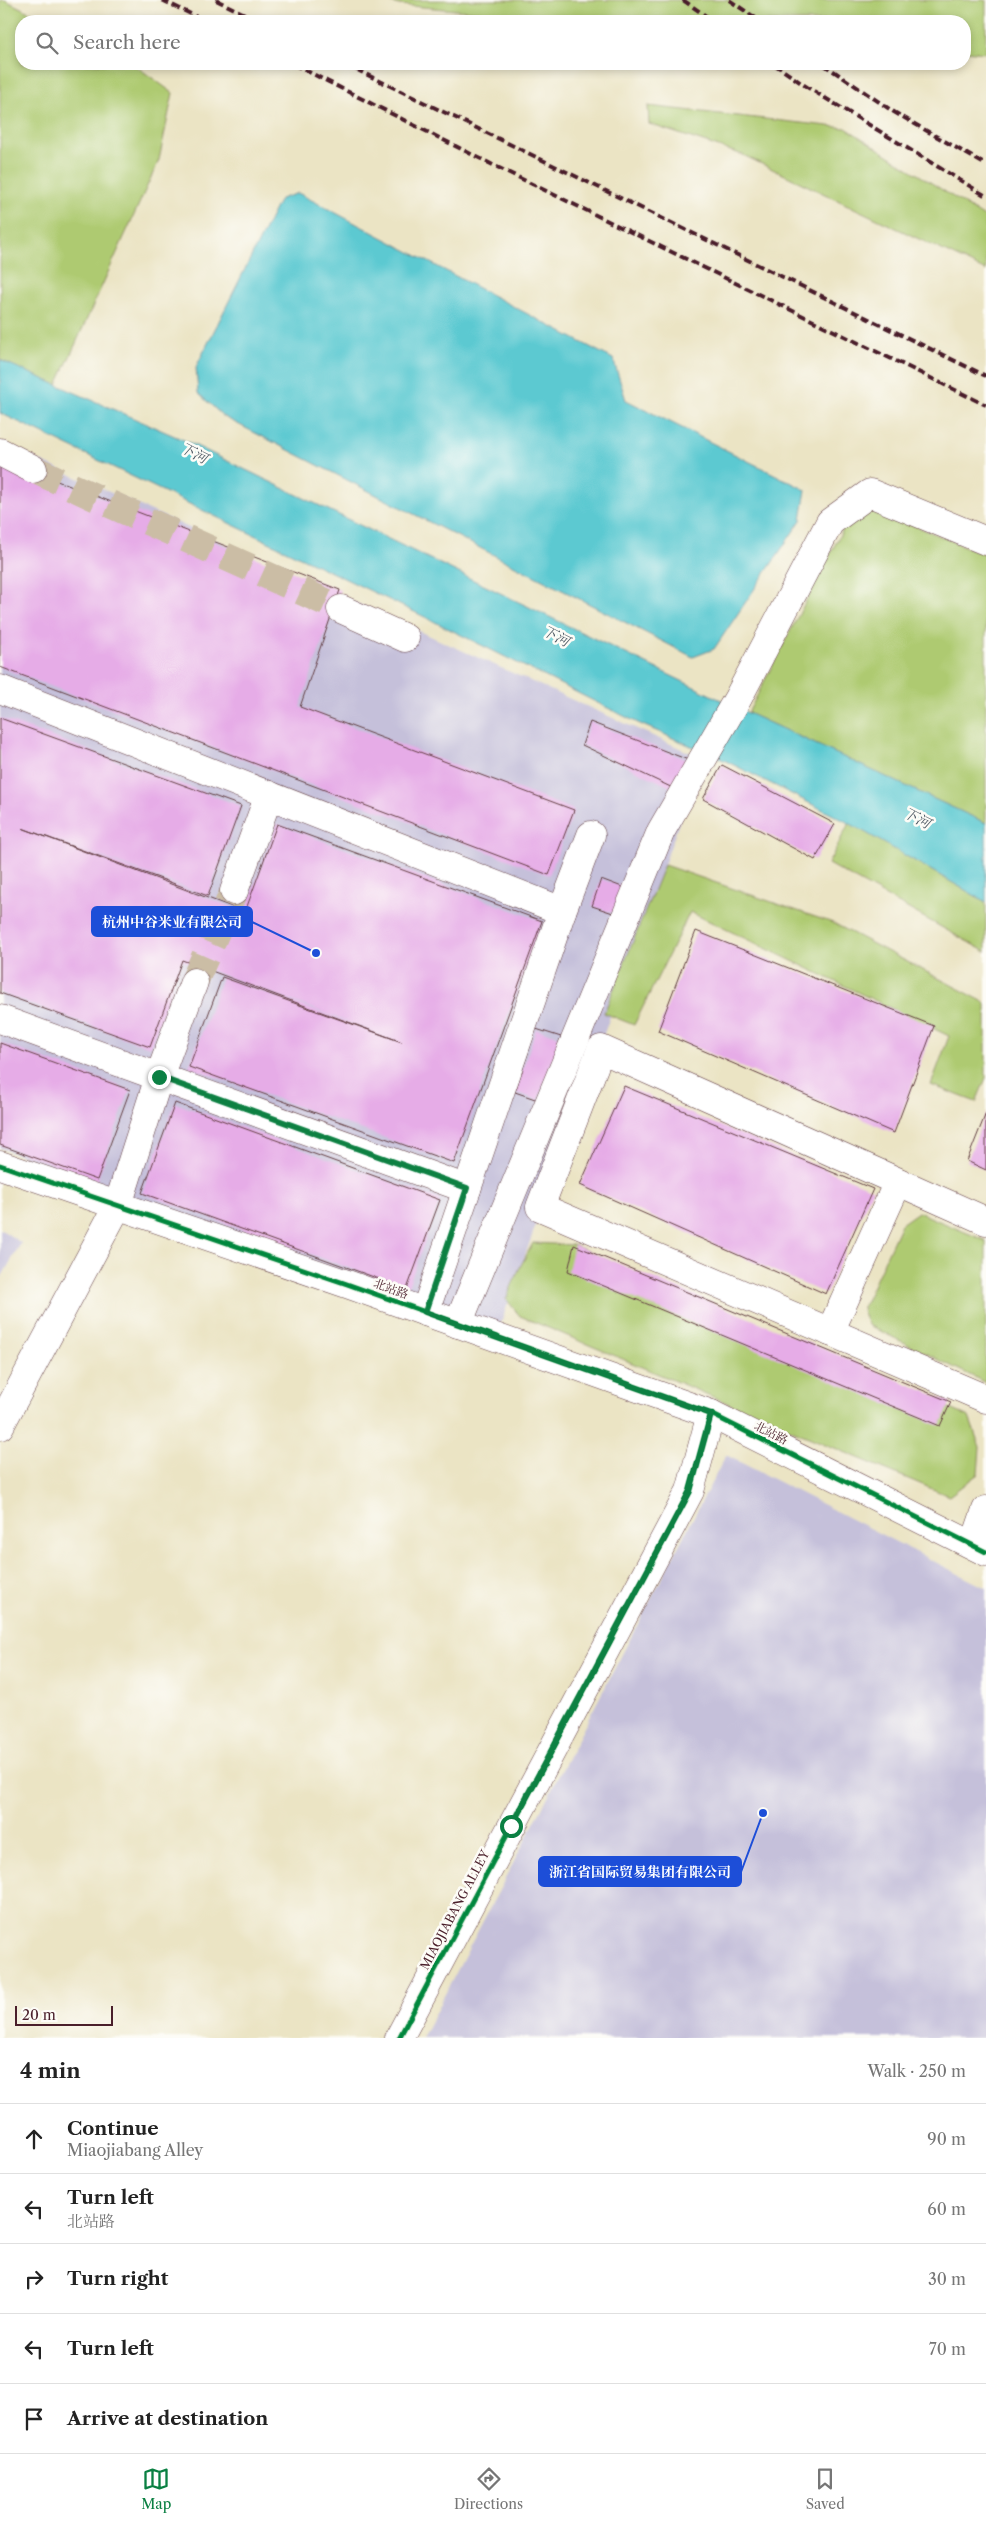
<!DOCTYPE html>
<meta charset="utf-8">
<style>
:root{--surface:#fff;--page:#f6f6f6;--text:#222;--muted:#767676;--line:#e0e0e0;--accent:#0b8043}
body{margin:0;font-family:"Libre Caslon Text","Noto Serif SC",serif;background:var(--page);color:var(--text)}
.scale{position:absolute;left:15px;bottom:12px;width:98px;box-sizing:border-box;padding-left:5px;border:2px solid #4a1f2b;border-top:0;font-size:14px;line-height:18px;white-space:nowrap;color:#4a1f2b;-webkit-text-stroke:4px #fdfcf7;paint-order:stroke}
.stop{position:absolute;width:15px;height:15px;margin:-11px;border:4px solid #0b8043;border-radius:50%;background:#fff}
.stop.end{background:#0b8043;border-color:#fff;box-shadow:0 1px 5px #0008}
.list{margin:0;padding:0;list-style:none}
h2{display:flex;justify-content:space-between;align-items:center;height:65px;margin:0;padding:0 20px;font-size:21px}
h2 small{font-size:16px;font-weight:400;color:var(--muted)}
.list li{display:grid;grid-template-columns:32px 1fr auto;gap:15px;align-items:center;box-sizing:border-box;height:70px;padding:0 20px;border-top:1px solid var(--line)}
.list b{display:block;font-size:19px;white-space:nowrap}
.list p{margin:0;font-size:16px;white-space:nowrap;color:var(--muted)}
.list em{font-size:16px;font-style:normal;color:var(--muted)}
.icon{flex:none;width:28px;height:28px;fill:none;stroke:currentColor;stroke-width:2;stroke-linecap:round;stroke-linejoin:round}
.map{position:relative;flex:none;width:986px;height:2038px;overflow:hidden}
.search{position:absolute;background:var(--surface);box-shadow:0 2px 8px #0003;left:15px;right:15px;top:15px;height:55px;display:flex;align-items:center;gap:12px;box-sizing:border-box;padding:0 18px;border-radius:20px;color:var(--muted);font-size:19px}
.sheet{height:415px;background:var(--surface)}
nav{display:flex;justify-content:space-around;align-items:center;box-sizing:border-box;height:70px;border-top:1px solid var(--line);background:var(--surface);font-size:14px;color:var(--muted)}
nav a{display:grid;justify-items:center;gap:2px}
nav .on{color:var(--accent)}
.map>svg:first-child{display:block}
.industrial{fill:#c5c0da}
.green{fill:#aeca71;stroke:#7c744e}
.water{fill:#5cc9d1;stroke:#53747e}
.building{fill:#e6ace7}
.lines{fill:none;stroke-linecap:round;stroke-linejoin:round}
.minor-tunnel{stroke:#cbbda5;stroke-width:28;stroke-dasharray:28 14;stroke-linecap:butt}
.minor-casing{stroke:#623d42;stroke-width:29}
.minor{stroke:#fff;stroke-width:28}
.rail{stroke:#4a1f2b;stroke-width:4;stroke-dasharray:8 4;stroke-linecap:butt}
.cycleway-casing{stroke:#fdfcf7;stroke-width:8}
.cycleway{stroke:#00873e;stroke-width:5}
.route{stroke:#0b8043;stroke-width:6}
.labels{text-anchor:middle;stroke-width:5;stroke-linejoin:round;paint-order:stroke}
.street-label{font-size:12px;fill:#4a1f2b;stroke:#fdfcf7}
.water-label{font-size:14px;font-style:italic;fill:#505a65;stroke:#fdfcf7}
.leader{fill:none;stroke:#1d4ed8;stroke-width:2}
.callout-dot{fill:#1d4ed8;stroke:#fdfcf7;stroke-width:2}
.callout{fill:#1d4ed8;stroke:#1d4ed8;stroke-width:2}
.callout-label{font-size:14px;text-anchor:middle;font-weight:bold;fill:#fff}
</style>
<div class="map">
<svg width="986" height="2038" viewBox="0 0 986 2038">
<rect width="100%" height="100%" fill="#fdfcf7"/>
<filter id="ink" filterUnits="userSpaceOnUse"><feTurbulence type="fractalNoise" baseFrequency=".02" numOctaves="2"/><feDisplacementMap in="SourceGraphic" scale="10" xChannelSelector="R" yChannelSelector="G"/><feConvolveMatrix kernelMatrix="1 2 1 2 8 2 1 2 1" color-interpolation-filters="sRGB"/></filter>
<filter id="wash" filterUnits="userSpaceOnUse"><feTurbulence type="fractalNoise" baseFrequency=".0096" numOctaves="4" result="noise"/><feDisplacementMap in="SourceGraphic" scale="20" xChannelSelector="R" yChannelSelector="G"/><feGaussianBlur stdDeviation="1.12" result="paint"/><feColorMatrix in="noise" values="0 0 0 0 0 0 0 0 0 0 0 0 0 0 0 0 0 1.4 0 .05"/><feComposite in="paint" operator="in"/></filter>
<g filter="url(#wash)">
<rect width="100%" height="100%" fill="#ebe4c4"/>
<g class="industrial">
<path d="M0,443L702,758L496,1337L0,1148Z"/>
<path d="M0,1229L21,1243L0,1280Z"/>
<path d="M726,1455L986,1588V2038H422Z"/>
</g>
<g class="green">
<path d="M0,0H5L47,21H21V64H133L173,93L159,160L57,385L0,360Z"/>
<path d="M380,0H986V53L965,51V21H580L399,5Z"/>
<path d="M648,106L846,128L986,218V271L743,155L649,124Z"/>
<path d="M869,507L986,555V823L748,713L844,527Z"/>
<path d="M849,823L986,902V952L828,864Z"/>
<path d="M664,865L833,923L986,1003V1078L976,1102L931,1085L949,1036L690,912L634,1025L604,1013Z"/>
<path d="M918,1212L986,1241V1383L868,1325L862,1310L901,1224Z"/>
<path d="M533,1243L574,1245L969,1417L980,1447L978,1474L949,1496L520,1316L506,1299L521,1265Z"/>
</g>
<g class="water">
<path d="M298,193L613,359L626,400L806,490L801,520L714,649L693,657L224,417L198,393L196,367L280,199Z"/>
<path d="M0,360L186,441L748,713L986,823V902L849,823L726,761L638,723L429,619L0,413Z"/>
</g>
<g id="blocks">
<g class="building">
<path d="M0,459L340,590L300,707L574,810L549,875L0,667Z"/>
<path d="M0,718L241,806L208,896L22,828L245,912L277,824L542,921L454,1163L189,1067L222,977L402,1042L182,960L150,1047L0,993Z"/>
<path d="M590,722L691,761L677,790L582,745Z"/>
<path d="M722,765L835,824L815,860L703,799Z"/>
<path d="M601,879L630,890L616,914L592,906Z"/>
<path d="M696,931L934,1026L894,1133L658,1031Z"/>
<path d="M536,1029L561,1037L538,1100L515,1092Z"/>
<path d="M0,1043L130,1090L97,1180L0,1145Z"/>
<path d="M624,1086L873,1189L826,1294L580,1185Z"/>
<path d="M175,1103L440,1200L407,1289L142,1193Z"/>
<path d="M986,1113V1170L967,1161Z"/>
<path d="M574,1245L951,1402L940,1426L568,1271Z"/>
</g>
</g>
</g>
<g filter="url(#ink)">
<use href="#blocks" fill-opacity="0" stroke="#623d42" stroke-width="1"/>
<g class="lines">
<g class="minor-tunnel">
<path d="M33,469L341,609"/>
<path d="M194,982L234,891"/>
</g>
<g class="minor-casing">
<g id="minor">
<path d="M0,452L33,469"/>
<path d="M341,609L405,638"/>
<path d="M0,689L562,911"/>
<path d="M234,891L269,795"/>
<path d="M0,1019L467,1189"/>
<path d="M0,1165L347,1284L711,1414L986,1552"/>
<path d="M986,1221L601,1049L540,1207L986,1399"/>
<path d="M425,1312L562,911L591,835"/>
<path d="M458,1324L661,831L738,698L830,522L870,493L986,541"/>
<path d="M830,1332L898,1182"/>
<path d="M0,1426L118,1205L159,1077L194,982"/>
<path d="M974,1545L986,1510"/>
<path d="M399,2038L690,1491L711,1414"/>
</g>
</g>
<use href="#minor" class="minor"/>
<g class="rail">
<path d="M162,0L205,21"/>
<path d="M216,0L259,21"/>
<path d="M683,0L713,21"/>
<path d="M729,0L760,21"/>
<path d="M293,64L491,164L986,405"/>
<path d="M345,64L986,376"/>
<path d="M774,64L807,87L986,196"/>
<path d="M823,64L894,112L986,165"/>
</g>
<g class="cycleway-casing">
<g id="cycleway">
<path d="M0,1165L347,1284L711,1414L986,1552"/>
<path d="M399,2038L690,1491L711,1414"/>
</g>
</g>
<use href="#cycleway" class="cycleway"/>
</g>
</g>
<g class="lines" filter="url(#ink)">
<path class="route" d="M159,1077L467,1188L425,1312L711,1414L690,1491L511,1826"/>
</g>
<g class="labels">
<g class="street-label">
<text transform="translate(391 1289) rotate(20)" y="4">北站路</text>
<text transform="translate(771 1433) rotate(27)" y="4">北站路</text>
<text transform="translate(455 1910) rotate(-62)" y="4">MIAOJIABANG ALLEY</text>
</g>
<g class="water-label">
<text transform="translate(194 453) rotate(27)" y="5">下河</text>
<text transform="translate(556 636) rotate(27)" y="5">下河</text>
<text transform="translate(917 818) rotate(27)" y="5">下河</text>
</g>
</g>
<path class="leader" d="M316 953L252 922M763 1813L741 1872"/>
<g class="callout-dot">
<circle cx="316" cy="953" r="5"/>
<circle cx="763" cy="1813" r="5"/>
</g>
<g class="callout">
<rect x="92" y="907" width="160" height="29" rx="5"/>
<rect x="539" y="1857" width="202" height="29" rx="5"/>
</g>
<g class="callout-label">
<text x="172" y="927">杭州中谷米业有限公司</text>
<text x="640" y="1877">浙江省国际贸易集团有限公司</text>
</g>
</svg>
<div class="scale">20 m</div>
<div class="stop" style="left:511px;top:1826px"></div>
<div class="stop end" style="left:159px;top:1077px"></div>
<div class="search"><svg class="icon" aria-label="search" viewBox="0 0 24 24"><circle cx="10" cy="10" r="6"/><path d="M15 15l6 6"/></svg>Search here</div>
</div>
<section class="sheet">
<h2>4 min<small>Walk · 250 m</small></h2>
<ul class="list">
<li><svg class="icon" aria-label="ahead" viewBox="0 0 24 24"><path d="M12 20V5M6 11l6-6 6 6"/></svg><div><b>Continue</b><p>Miaojiabang Alley</p></div><em>90 m</em></li>
<li><svg class="icon" aria-label="left" viewBox="0 0 24 24"><path d="M17 20v-9H6M10 6l-5 5 5 5"/></svg><div><b>Turn left</b><p>北站路</p></div><em>60 m</em></li>
<li><svg class="icon" aria-label="right" viewBox="0 0 24 24"><path d="M7 20v-9h11M14 6l5 5-5 5"/></svg><div><b>Turn right</b></div><em>30 m</em></li>
<li><svg class="icon" aria-label="left" viewBox="0 0 24 24"><path d="M17 20v-9H6M10 6l-5 5 5 5"/></svg><div><b>Turn left</b></div><em>70 m</em></li>
<li><svg class="icon" aria-label="arrive" viewBox="0 0 24 24"><path d="M6 21V4h12l-3 4 3 4H6"/></svg><div><b>Arrive at destination</b></div></li>
</ul>
</section>
<nav>
<a class="on"><svg class="icon" aria-label="map" viewBox="0 0 24 24"><path d="M3 6l6-2 6 2 6-2v14l-6 2-6-2-6 2zM9 4v14M15 6v14"/></svg>Map</a>
<a><svg class="icon" aria-label="directions" viewBox="0 0 24 24"><path d="M12 3l9 9-9 9-9-9zM9 14v-3h6M13 9l2 2-2 2"/></svg>Directions</a>
<a><svg class="icon" aria-label="saved" viewBox="0 0 24 24"><path d="M7 4h10v16l-5-4-5 4z"/></svg>Saved</a>
</nav>
